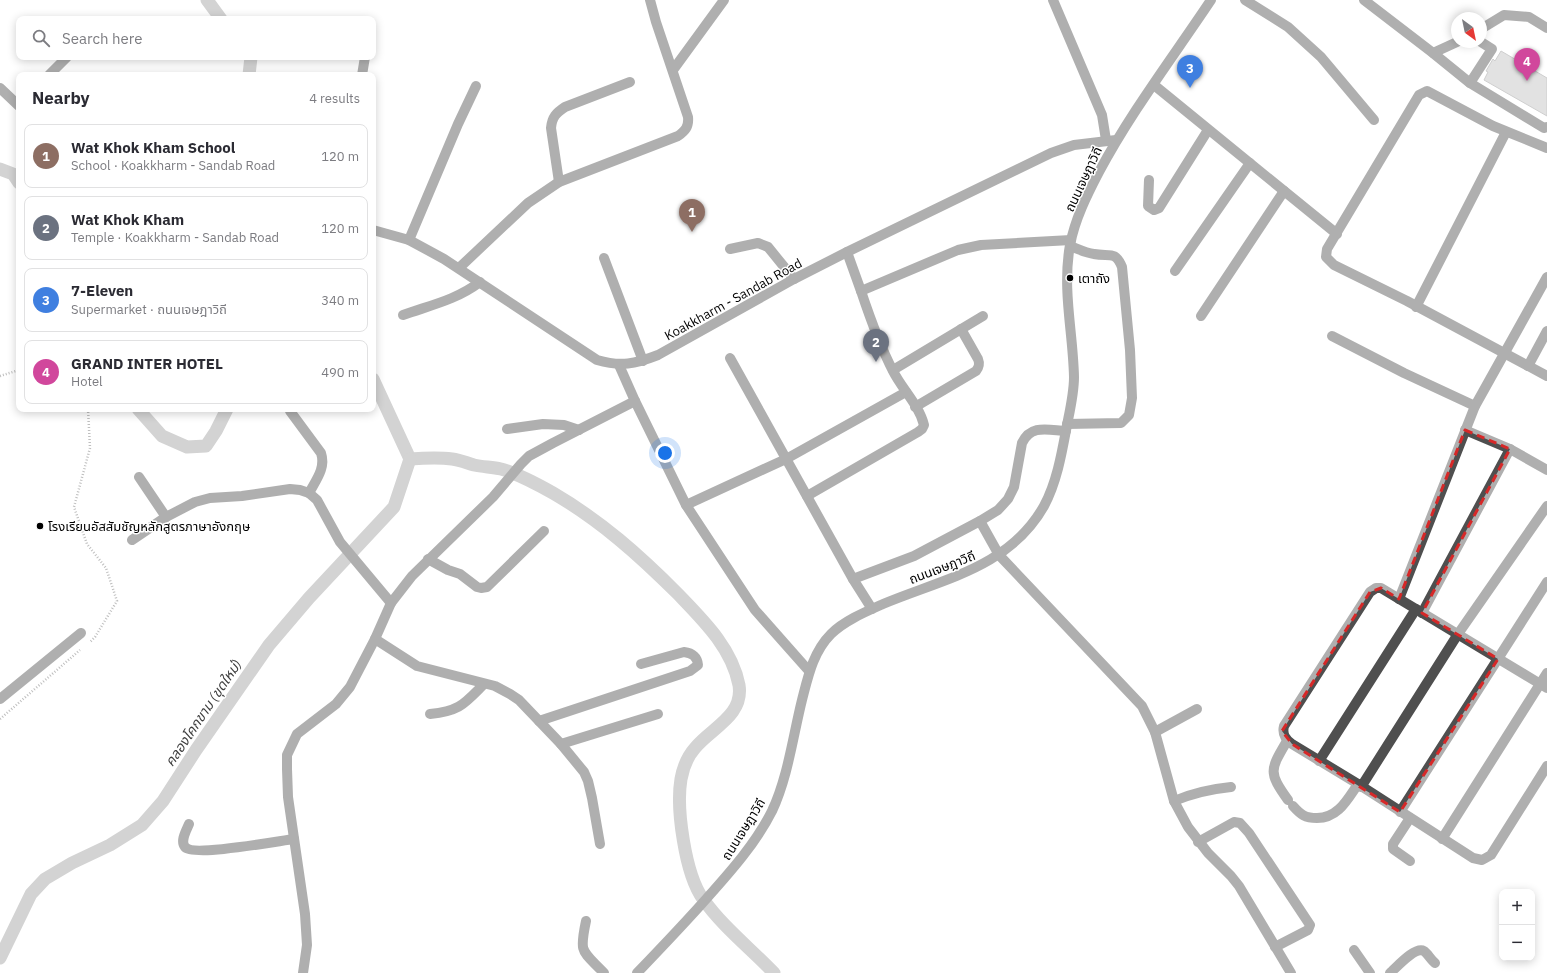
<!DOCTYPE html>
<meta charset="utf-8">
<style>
:root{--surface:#fff;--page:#f7f7f7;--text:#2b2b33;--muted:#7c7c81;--line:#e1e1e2;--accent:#111827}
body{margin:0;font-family:"IBM Plex Sans","Noto Sans Thai",sans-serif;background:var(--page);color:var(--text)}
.controls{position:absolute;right:12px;bottom:12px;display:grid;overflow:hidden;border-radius:8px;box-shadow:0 2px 10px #0003}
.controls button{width:36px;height:36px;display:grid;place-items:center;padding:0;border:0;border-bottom:1px solid var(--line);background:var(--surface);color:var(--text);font:20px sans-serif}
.compass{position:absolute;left:1451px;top:12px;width:36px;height:36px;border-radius:50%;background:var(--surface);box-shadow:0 2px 10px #0003;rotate:147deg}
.you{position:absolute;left:665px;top:453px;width:14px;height:14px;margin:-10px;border:3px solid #fff;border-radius:50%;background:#1a73e8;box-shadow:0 0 0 6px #1a73e833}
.badge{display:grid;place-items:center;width:26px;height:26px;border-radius:50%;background:var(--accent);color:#fff;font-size:13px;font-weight:700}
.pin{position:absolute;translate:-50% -33px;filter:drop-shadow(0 1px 2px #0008)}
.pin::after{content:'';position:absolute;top:21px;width:14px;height:12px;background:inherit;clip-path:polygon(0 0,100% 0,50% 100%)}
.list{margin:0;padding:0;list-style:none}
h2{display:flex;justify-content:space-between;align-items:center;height:52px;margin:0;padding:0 16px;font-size:17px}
h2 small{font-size:13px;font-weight:400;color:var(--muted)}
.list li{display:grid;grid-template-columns:26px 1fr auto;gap:12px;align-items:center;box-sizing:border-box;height:64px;margin:0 8px 8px;padding:0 8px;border:1px solid var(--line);border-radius:8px}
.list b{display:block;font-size:15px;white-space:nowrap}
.list p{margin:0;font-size:13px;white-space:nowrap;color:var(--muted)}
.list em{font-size:13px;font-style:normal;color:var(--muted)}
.icon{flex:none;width:22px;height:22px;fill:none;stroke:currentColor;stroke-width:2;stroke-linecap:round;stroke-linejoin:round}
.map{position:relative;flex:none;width:1547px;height:973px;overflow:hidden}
.search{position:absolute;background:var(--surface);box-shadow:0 2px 10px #0003;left:16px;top:16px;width:360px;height:44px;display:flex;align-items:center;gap:10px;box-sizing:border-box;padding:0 14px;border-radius:8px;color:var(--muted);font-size:15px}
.panel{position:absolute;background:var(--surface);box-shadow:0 2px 10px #0003;left:16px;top:72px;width:360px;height:340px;border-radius:8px}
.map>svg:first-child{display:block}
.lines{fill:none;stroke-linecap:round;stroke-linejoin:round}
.canal{stroke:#9d9d9d;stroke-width:13}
.building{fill:#bfbfbf;stroke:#939393}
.path{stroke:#717171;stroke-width:2.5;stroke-dasharray:1 2;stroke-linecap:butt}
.minor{stroke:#4f4f4f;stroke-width:10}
.marked{fill:none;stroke:#d62828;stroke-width:3;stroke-dasharray:8 5;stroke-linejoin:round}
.poi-dot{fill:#000;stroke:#fff;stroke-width:1.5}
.labels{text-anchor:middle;stroke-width:3;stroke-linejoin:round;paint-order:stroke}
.street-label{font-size:13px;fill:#000;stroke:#fff}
.poi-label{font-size:13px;fill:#000;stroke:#fff;text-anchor:start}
.water-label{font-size:14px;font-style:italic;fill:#3e3e3e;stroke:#fff}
</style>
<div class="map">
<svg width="1547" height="973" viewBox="0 0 1547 973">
<rect width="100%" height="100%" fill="#fff"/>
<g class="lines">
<g class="canal">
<path d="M207,0L221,19"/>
<path d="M249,75L251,57"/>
<path d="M0,169L13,174L19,183"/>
<path d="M373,379L410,459"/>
<path d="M138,409L162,436L187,447L206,446L216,431L227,409"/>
<path d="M410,459C423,458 438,457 452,459C460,460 467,463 474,465C483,467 492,467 501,469C519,474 537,484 553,493C601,521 639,555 678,594C703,620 732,648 739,685C744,716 711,728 695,748C687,757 683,768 681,779C676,808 685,874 703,899C723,927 750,948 774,973"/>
<path d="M0,958L31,894L45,879L72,863L110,845L142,825L163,801L196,750L269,645L309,598L394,507L410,459"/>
</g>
</g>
<path class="building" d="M1501,51L1547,78V116L1484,80L1488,72L1486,71L1493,59L1495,61Z"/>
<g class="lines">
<g class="path">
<path d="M0,376L19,370"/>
<path d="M88,409L90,448L74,507L87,544L106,568L117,601L95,637L90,642"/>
<path d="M0,719L80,650"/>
</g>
<g class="minor">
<path d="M1053,0L1102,115L1106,140"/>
<path d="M1245,0L1288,27L1321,57L1374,120"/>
<path d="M1364,0L1433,53L1470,83L1544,128L1547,127"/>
<path d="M1481,29L1504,15L1529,17L1547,28"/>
<path d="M1433,53L1457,42"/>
<path d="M673,70L724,0"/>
<path d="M49,75L67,57"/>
<path d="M362,75L365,57"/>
<path d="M1470,83L1492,49L1481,42"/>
<path d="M1154,85L1337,234"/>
<path d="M0,88L19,106"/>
<path d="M1547,148L1493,126L1427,91L1419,95L1327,249L1326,257L1334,265L1407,301L1547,376"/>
<path d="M1149,180L1148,206L1154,210L1159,208L1208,130"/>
<path d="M559,182L551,128C552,117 556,113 565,107L630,82"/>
<path d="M373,230L409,240L444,259L597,360C621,367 635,364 658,355L794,279L847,252L1051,153L1074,145L1116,140"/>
<path d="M409,240L458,124L476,86"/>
<path d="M730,249L758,243L768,247L794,279"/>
<path d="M847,252L861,291"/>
<path d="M604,258L643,361"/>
<path d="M459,268L528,203L559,182L678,136C685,131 689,127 688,117L656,22L650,0"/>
<path d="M1175,271L1250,163"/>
<path d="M1416,307L1506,132"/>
<path d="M403,315C431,305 456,300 480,282"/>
<path d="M1201,316L1284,191"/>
<path d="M1332,336L1404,373L1475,406"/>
<path d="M730,358L853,579L872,609"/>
<path d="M619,365L635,401L686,505L755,610L809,671"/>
<path d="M1528,366L1547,331"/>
<path d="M893,370L983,316"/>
<path d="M915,407L976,371C979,367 980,364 978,359L961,329"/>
<path d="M290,411L321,453C326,468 316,480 309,493"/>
<path d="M1067,424L1121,423L1129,415L1132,398L1130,350L1122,267C1115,250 1109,257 1094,254C1086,253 1078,249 1070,246"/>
<path d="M507,429L543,424L564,425L579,430"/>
<path d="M1465,430L1510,449L1547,470"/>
<path d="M139,477L166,517"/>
<path d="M807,496L918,432L922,429L924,425C919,405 902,389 893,371C880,346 870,318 861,291L958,250L981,245L1071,240"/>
<path d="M686,505L786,459L906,392"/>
<path d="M980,521L999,555L1142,706L1155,732L1174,801L1188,827L1208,853L1231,876L1239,886L1291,973"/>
<path d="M132,540L166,517L195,502L210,498L242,496L290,489L300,490L309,493L317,500L340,542L391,603"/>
<path d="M428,559L448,570L460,574L477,587L481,588L487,587L544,531"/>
<path d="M853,579L914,556L980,521L998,510L1008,499L1014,487L1022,443C1031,424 1048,430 1066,431"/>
<path d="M1399,599L1475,406L1547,277"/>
<path d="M1422,613L1510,449"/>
<path d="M375,639L417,666L495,686L510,694L519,700L561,744L584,772L588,781L592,798L600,844"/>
<path d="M1547,688L1381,588H1376L1370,592L1284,726C1282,734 1285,739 1292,744L1358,784L1473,858L1482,860L1491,855L1547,766"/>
<path d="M0,699L81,633"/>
<path d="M430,714C460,711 464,704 484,684"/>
<path d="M539,721L690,671L698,665C697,656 692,653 684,652L641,664"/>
<path d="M1155,732L1197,709"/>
<path d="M1287,741C1270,770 1268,772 1288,800"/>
<path d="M561,744L658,714"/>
<path d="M1319,761L1416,609"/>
<path d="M1361,787L1458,634L1547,506"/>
<path d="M1174,801C1193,793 1211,789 1231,787"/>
<path d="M1293,806C1301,815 1305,818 1317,818C1338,818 1347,800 1358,784"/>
<path d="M1400,812L1547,582"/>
<path d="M1410,818L1393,844V849L1410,861"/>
<path d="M189,824C186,831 180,841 185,847C193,857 278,841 294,839"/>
<path d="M1442,839L1547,673"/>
<path d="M1198,842L1234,822L1240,823L1249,833L1310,925L1308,930L1275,947"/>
<path d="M586,921C579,954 582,950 604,973"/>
<path d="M1354,950L1370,973"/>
<path d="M303,973L307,945L305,914L288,797L287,769V755L297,734L336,704L350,687L375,639L391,603L412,576L493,497L521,464L529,456L553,443L635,401"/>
<path d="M637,973C661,948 684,924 707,898C731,871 756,843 772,811C788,777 793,736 802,700C808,677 813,652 831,634C844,621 865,612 883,604C942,579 1009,568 1044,506C1057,482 1062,452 1067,425C1070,410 1074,393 1074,377C1073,332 1062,290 1070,245C1075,219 1087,195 1099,172C1131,112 1173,57 1211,0"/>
<path d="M1390,973C1396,968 1415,946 1424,951C1428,954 1431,960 1435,963"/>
</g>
</g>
<path d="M0 0H1547V973H0ZM1465,430L1510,449L1422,613L1498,659L1400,812L1292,744L1282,731L1370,592L1381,588L1399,599Z" fill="#fff" fill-opacity=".55" fill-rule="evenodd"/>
<path class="marked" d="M1465,430L1510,449L1422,613L1498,659L1400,812L1292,744L1282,731L1370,592L1381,588L1399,599Z"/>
<g class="poi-dot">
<circle cx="1070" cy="278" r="4"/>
<circle cx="40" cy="526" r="4"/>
</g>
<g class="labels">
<g class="street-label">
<text transform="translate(1083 179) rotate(-65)" y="5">ถนนเจษฎาวิถี</text>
<text transform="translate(733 299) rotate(-29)" y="5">Koakkharm - Sandab Road</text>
<text transform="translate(942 567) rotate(-21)" y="5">ถนนเจษฎาวิถี</text>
<text transform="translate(743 829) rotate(-58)" y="5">ถนนเจษฎาวิถี</text>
</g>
<g class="poi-label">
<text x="1078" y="283">เตาถัง</text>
<text x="48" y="531">โรงเรียนอัสสัมชัญหลักสูตรภาษาอังกฤษ</text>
</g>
<g class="water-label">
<text transform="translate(203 713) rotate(-56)" y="5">คลองโคกขาม (ขุดใหม่)</text>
</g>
</g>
</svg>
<div class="controls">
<button>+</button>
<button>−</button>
</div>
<svg class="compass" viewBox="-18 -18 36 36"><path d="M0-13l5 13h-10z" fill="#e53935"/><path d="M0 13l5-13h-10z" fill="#7c7c81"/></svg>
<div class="you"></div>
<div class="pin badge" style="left:692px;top:232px;background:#8d6e63">1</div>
<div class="pin badge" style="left:876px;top:362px;background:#6b7280">2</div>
<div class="pin badge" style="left:1190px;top:88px;background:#3f7fe0">3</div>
<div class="pin badge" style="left:1527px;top:81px;background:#d1479c">4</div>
<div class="search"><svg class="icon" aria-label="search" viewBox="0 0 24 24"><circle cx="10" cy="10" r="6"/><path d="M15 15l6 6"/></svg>Search here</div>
<section class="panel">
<h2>Nearby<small>4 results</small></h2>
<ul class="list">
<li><span class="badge" style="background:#8d6e63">1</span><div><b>Wat Khok Kham School</b><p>School · Koakkharm - Sandab Road</p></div><em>120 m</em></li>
<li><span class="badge" style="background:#6b7280">2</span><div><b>Wat Khok Kham</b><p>Temple · Koakkharm - Sandab Road</p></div><em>120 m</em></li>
<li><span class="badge" style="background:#3f7fe0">3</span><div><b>7-Eleven</b><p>Supermarket · ถนนเจษฎาวิถี</p></div><em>340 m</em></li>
<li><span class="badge" style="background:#d1479c">4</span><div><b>GRAND INTER HOTEL</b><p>Hotel</p></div><em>490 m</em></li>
</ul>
</section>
</div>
